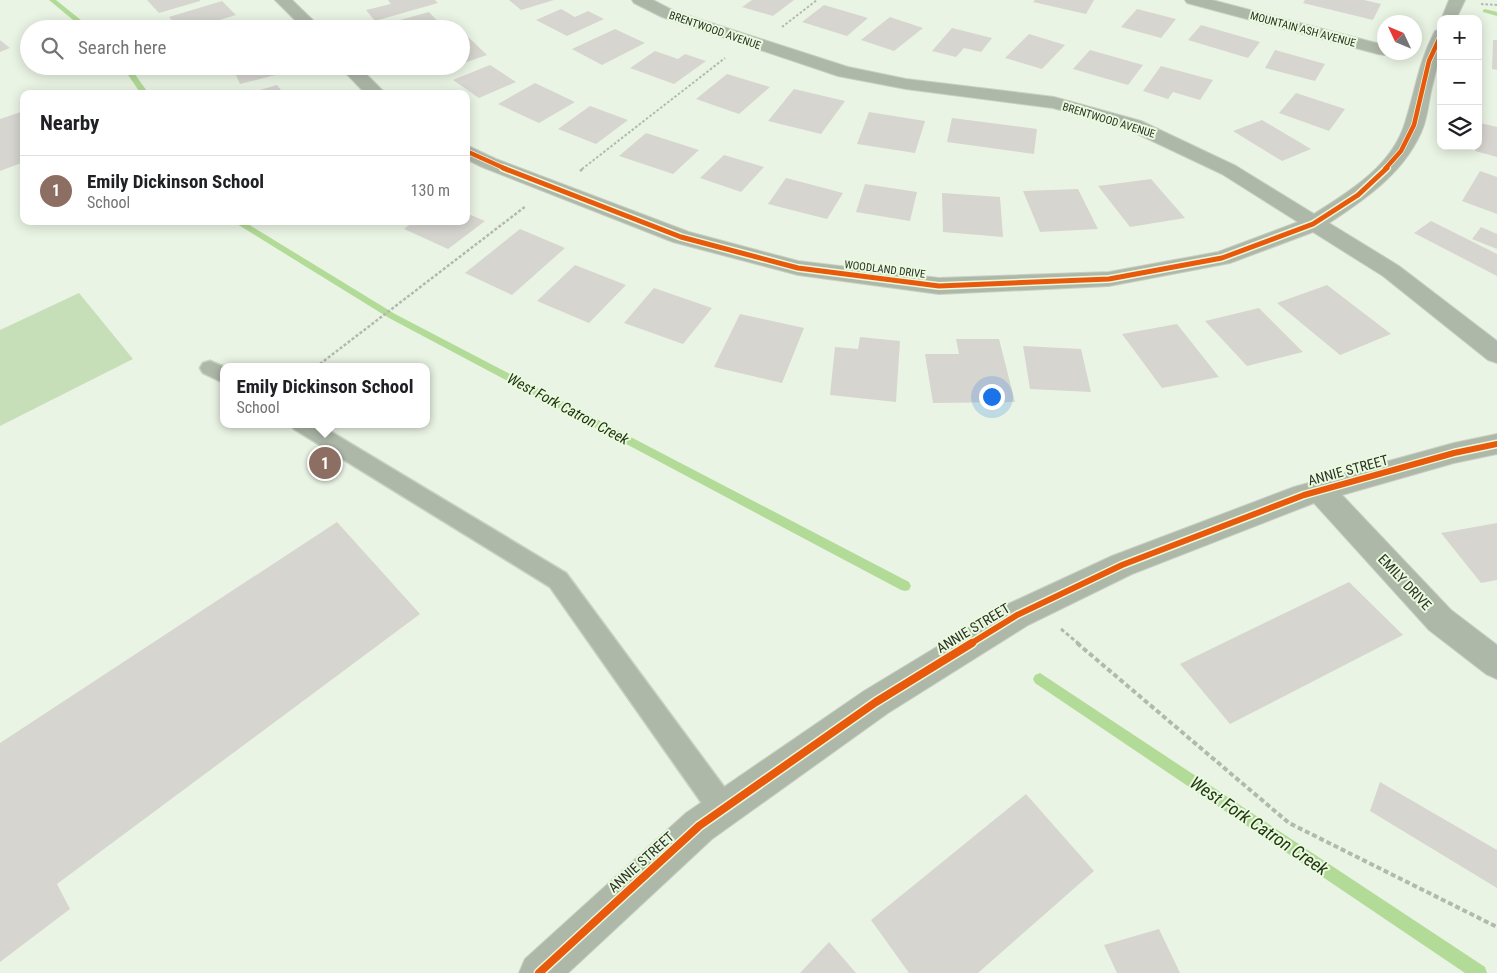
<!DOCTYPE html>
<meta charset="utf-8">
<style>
:root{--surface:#fff;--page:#f2f2f2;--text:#202124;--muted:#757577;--line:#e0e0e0;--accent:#1a73e8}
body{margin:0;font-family:"Roboto Condensed",sans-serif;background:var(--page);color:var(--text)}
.controls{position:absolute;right:15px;top:15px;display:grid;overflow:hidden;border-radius:10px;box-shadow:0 2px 12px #0003}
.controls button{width:45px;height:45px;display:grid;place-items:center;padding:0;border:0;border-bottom:1px solid var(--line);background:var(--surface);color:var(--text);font:25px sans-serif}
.compass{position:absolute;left:1377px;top:15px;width:45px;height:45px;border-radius:50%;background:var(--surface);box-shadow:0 2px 12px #0003;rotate:314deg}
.you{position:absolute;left:991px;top:396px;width:18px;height:18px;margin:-12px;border:4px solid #fff;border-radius:50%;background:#1a73e8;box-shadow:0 0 0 8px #1a73e833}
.badge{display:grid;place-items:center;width:32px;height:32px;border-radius:50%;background:var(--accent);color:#fff;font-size:16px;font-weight:700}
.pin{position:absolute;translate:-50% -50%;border:2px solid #fff;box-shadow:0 1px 5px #0006}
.popup{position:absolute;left:220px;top:363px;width:210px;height:65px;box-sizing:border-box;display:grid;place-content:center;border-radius:10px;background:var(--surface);filter:drop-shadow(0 1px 4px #0005);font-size:16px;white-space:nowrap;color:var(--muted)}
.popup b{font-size:19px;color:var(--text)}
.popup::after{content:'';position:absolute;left:50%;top:100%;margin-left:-10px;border:10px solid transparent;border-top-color:var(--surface)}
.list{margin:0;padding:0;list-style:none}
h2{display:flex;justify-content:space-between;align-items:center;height:65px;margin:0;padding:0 20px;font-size:21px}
h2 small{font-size:16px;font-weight:400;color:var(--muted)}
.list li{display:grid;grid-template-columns:32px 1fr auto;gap:15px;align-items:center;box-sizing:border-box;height:70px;padding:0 20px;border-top:1px solid var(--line)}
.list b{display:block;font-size:19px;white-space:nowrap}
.list p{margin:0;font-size:16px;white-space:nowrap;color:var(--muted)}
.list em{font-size:16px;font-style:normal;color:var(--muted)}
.icon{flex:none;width:28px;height:28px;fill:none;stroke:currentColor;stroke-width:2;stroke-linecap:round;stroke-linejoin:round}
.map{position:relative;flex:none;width:1497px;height:973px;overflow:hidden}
.search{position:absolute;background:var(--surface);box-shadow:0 2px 12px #0003;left:20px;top:20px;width:450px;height:55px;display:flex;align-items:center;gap:12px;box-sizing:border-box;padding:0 18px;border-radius:28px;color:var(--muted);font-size:19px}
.panel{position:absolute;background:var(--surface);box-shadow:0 2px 12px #0003;left:20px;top:90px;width:450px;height:135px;border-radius:10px}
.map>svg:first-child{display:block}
.green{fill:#c7dfb8}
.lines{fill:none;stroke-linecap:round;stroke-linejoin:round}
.stream{fill:#b3db98;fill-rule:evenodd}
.building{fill:#d7d5d0}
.lane-casing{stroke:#c9cfc4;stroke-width:3}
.street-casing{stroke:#c9cfc4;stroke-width:2}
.path-far3{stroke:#b2b9ad;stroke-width:2;stroke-dasharray:2.5 2;stroke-linecap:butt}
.path-far2{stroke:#b2b9ad;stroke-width:2.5;stroke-dasharray:3 2;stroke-linecap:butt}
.path-far1{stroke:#b2b9ad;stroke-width:3;stroke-dasharray:4 2.5;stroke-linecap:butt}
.path{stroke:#b2b9ad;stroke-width:4;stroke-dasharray:5 3;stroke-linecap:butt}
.lane{fill:#aeb8a9;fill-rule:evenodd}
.street{fill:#aeb8a9;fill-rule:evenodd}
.cycleway-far3-casing{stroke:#e9fade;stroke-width:6}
.cycleway-far2-casing{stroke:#e9fade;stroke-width:8}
.cycleway-far1-casing{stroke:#e9fade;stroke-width:9}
.cycleway-casing{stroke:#e9fade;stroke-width:11}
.cycleway-far3{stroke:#e8590c;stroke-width:4.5}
.cycleway-far2{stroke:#e8590c;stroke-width:5}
.cycleway-far1{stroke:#e8590c;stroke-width:6}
.cycleway{stroke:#e8590c;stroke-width:8}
.labels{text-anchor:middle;stroke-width:4;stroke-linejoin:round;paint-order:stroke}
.far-street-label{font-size:11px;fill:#2c3228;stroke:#e9fade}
.street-label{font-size:14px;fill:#2c3228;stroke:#e9fade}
.water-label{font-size:15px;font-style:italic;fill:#223713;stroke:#e9fade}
.near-water-label{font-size:18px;font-style:italic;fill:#223713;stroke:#e9fade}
</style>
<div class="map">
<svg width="1497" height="973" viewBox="0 0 1497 973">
<rect width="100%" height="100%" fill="#eaf4e4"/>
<path class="green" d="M79,293L133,359L0,426V330Z"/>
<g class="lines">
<g class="stream">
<path d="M49,0H56L92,29H84Z"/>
<path d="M1485,9L1497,12V16L1483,12V10Z"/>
<path d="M122,66H129L149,94H141Z"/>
<path d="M232,221H243L395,314L909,582L911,586L909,590L905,591L901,590L389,318Z"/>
<path d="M1040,673L1485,967L1487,973H1465L1035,683L1033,679L1035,675Z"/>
</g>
</g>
<g class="building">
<path d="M147,0H200V1L159,13Z"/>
<path d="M388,0H435L438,3L375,21L366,10L391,4Z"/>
<path d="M509,0H554L521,10Z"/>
<path d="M752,0H794L773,16L742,7Z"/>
<path d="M1035,0H1094L1086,14L1033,2Z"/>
<path d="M1305,0H1364L1381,4L1373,20L1303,3Z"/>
<path d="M222,1L236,15L190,29H180L169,17Z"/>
<path d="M824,5L868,18L847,36L802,22Z"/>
<path d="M561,9L575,17L588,11L604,19L567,36L536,20Z"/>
<path d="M1137,9L1176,19L1161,38L1121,27Z"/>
<path d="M429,12L445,29H394L389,23Z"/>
<path d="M890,17L923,28L894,51L861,40Z"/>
<path d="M1201,25L1260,42L1248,58L1188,40Z"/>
<path d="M952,28L992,38L981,52L964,48L956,57L932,51Z"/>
<path d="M615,29L645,43L602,65L572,49Z"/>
<path d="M465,34L487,55L461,64V36Z"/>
<path d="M1029,34L1065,45L1042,69L1005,58Z"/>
<path d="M0,40L10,48L0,52Z"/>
<path d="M1493,40H1497V70L1492,69Z"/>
<path d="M1090,50L1143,65L1128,85L1073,69Z"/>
<path d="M1275,50L1325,64L1315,81L1265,68Z"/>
<path d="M655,51L678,59L685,54L706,61L674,84L630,68Z"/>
<path d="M490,65L516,82L479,98L453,80Z"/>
<path d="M232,66H274L279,74L240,84Z"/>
<path d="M1161,66L1213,80L1200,100L1173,92L1168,99L1143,91Z"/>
<path d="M727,74L770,87L739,114L696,99Z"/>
<path d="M535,83L575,102L539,123L498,104Z"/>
<path d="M277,85L284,94H250V93Z"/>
<path d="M794,89L845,101L821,134L768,121Z"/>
<path d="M1296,93L1345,109L1329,131L1279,113Z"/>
<path d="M590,106L628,120L596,144L558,129Z"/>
<path d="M24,111V162L0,171V119Z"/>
<path d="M869,112L925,121L915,153L857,144Z"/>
<path d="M952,118L1037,129L1034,154L947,142Z"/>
<path d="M1262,120L1311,149L1282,161L1233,131Z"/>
<path d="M1480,123L1497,127V157L1475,151L1476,146H1478Z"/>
<path d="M646,133L699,150L673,174L619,156Z"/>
<path d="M724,155L764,167L741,192L700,178Z"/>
<path d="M1480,171L1497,177V214L1462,201Z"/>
<path d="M786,178L843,193L827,219L768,204Z"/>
<path d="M1151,179L1185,218L1130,227L1098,186Z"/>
<path d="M865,184L917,192L910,221L856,212Z"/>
<path d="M1078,189L1098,229L1040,232L1023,191Z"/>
<path d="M942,193L1000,197L1003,237L943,232Z"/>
<path d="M466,213L485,221L448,249L404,229L414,221H466Z"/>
<path d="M1431,221L1497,254V276L1414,233Z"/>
<path d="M1481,227L1497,234V249L1472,239Z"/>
<path d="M520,229L565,248L512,295L465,273Z"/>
<path d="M575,265L626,285L589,323L537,301Z"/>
<path d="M1327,285L1391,334L1340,355L1277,303Z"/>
<path d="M654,288L712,308L683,344L624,323Z"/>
<path d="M1259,308L1303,352L1247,366L1205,321Z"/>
<path d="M740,314L804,328L782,383L714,367Z"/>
<path d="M1177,324L1219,377L1162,388L1122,334Z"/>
<path d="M860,337L900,341L896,402L830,395L835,347L858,349Z"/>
<path d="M956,339H999L1015,402L933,403L925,354H959Z"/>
<path d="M1023,346L1081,349L1091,392L1030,389Z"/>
<path d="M337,522L420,614L57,884L70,909L0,962V743Z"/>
<path d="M1497,523V580L1481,583L1441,533Z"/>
<path d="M1349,582L1403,635L1230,724L1180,664Z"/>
<path d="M1380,782L1497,850V888L1370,811Z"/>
<path d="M1026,794L1094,871L978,973H909L871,920Z"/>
<path d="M1159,929L1180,973H1117L1104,945Z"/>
<path d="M829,942L856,973H800Z"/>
</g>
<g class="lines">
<g class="lane-casing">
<g id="lane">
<path d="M210,361L224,367V383L203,373L200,368L203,363Z"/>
<path d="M291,424H318L566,573L733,799L737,809L733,819L723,823L713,819L550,587L294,429Z"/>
</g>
</g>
<g class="street-casing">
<g id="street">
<path d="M275,0H292L322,29H304Z"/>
<path d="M632,0H653L674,11L848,67L906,79L1054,97L1141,121L1236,166L1314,214C1350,191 1392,166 1405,123C1415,92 1418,65 1433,35L1435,31L1441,30C1441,52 1437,66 1432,87C1429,99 1428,112 1424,125C1408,170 1367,198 1329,223L1399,266L1497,341V363L1488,360L1383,276L1313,232L1230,263L1109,286L939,294L798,275L673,242L482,167L466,159V145L496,159L689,232L798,261L939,278L1109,272L1218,252L1298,222L1222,174L1127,129L1053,108L906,89L838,76L662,17L634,3Z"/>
<path d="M1185,0H1212L1384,45V52H1391L1384,55L1378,54L1187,3Z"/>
<path d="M1449,0H1465L1456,19L1441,20Z"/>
<path d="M339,66H358L386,94H366Z"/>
<path d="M1497,434V454L1454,463L1342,495L1451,610L1497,645V679L1486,674L1429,630L1314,503L1309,505L1132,574L1028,625L888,713L712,839L568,973H519L525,959L686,813L864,691L1006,605L1112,556L1294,487L1454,443Z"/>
</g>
</g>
<g class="path-far3">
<path d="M1481,4L1497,5"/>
<path d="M782,27L817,0"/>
<path d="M582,169L725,58"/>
</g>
<g class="path-far2">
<path d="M580,171L584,168"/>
<path d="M316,367L526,206"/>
</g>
<path class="path-far1" d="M1061,629L1079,644"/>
<path class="path" d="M1077,643L1289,823L1497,927"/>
<use href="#lane" class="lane"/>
<use href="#street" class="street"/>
<g class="cycleway-far3-casing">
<g id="cycleway-far3">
<path d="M466,151L506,169"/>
<path d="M1385,169L1401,151L1414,125L1429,61L1441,35"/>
</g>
</g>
<g class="cycleway-far2-casing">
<path id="cycleway-far2" d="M503,168L681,237L798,268L939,286L1109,279L1222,258L1313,224L1358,195L1387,168"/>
</g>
<g class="cycleway-far1-casing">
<path id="cycleway-far1" d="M970,644L1017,615L1122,565L1304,495L1454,453L1497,444"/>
</g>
<g class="cycleway-casing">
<path id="cycleway" d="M539,973L699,826L876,702L972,643"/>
</g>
<use href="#cycleway-far3" class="cycleway-far3"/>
<use href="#cycleway-far2" class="cycleway-far2"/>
<use href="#cycleway-far1" class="cycleway-far1"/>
<use href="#cycleway" class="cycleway"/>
</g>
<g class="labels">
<g class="far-street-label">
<text transform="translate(1303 29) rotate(15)" y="4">MOUNTAIN ASH AVENUE</text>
<text transform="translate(715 30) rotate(19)" y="4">BRENTWOOD AVENUE</text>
<text transform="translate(1109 120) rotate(17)" y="4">BRENTWOOD AVENUE</text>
<text transform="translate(885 269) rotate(7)" y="4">WOODLAND DRIVE</text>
</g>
<g class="street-label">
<text transform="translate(1348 470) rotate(-15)" y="5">ANNIE STREET</text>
<text transform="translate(1405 582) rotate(47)" y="5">EMILY DRIVE</text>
<text transform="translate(973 628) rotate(-31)" y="5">ANNIE STREET</text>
<text transform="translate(641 862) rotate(-42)" y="5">ANNIE STREET</text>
</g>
<g class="water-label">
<text transform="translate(568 409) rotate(28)" y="5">West Fork Catron Creek</text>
</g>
<g class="near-water-label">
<text transform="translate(1259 826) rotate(34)" y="6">West Fork Catron Creek</text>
</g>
</g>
</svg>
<div class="controls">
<button>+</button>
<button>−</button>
<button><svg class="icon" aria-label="layers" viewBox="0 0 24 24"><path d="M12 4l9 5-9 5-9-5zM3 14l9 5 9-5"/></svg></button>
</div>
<svg class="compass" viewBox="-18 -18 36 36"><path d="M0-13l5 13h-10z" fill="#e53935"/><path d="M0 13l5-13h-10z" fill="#757577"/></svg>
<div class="you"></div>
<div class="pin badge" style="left:325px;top:463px;background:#8d6e63">1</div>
<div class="popup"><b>Emily Dickinson School</b>School</div>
<div class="search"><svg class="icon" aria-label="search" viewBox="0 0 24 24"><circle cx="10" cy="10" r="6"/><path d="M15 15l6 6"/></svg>Search here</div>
<section class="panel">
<h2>Nearby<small></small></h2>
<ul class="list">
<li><span class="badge" style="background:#8d6e63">1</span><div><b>Emily Dickinson School</b><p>School</p></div><em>130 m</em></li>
</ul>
</section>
</div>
